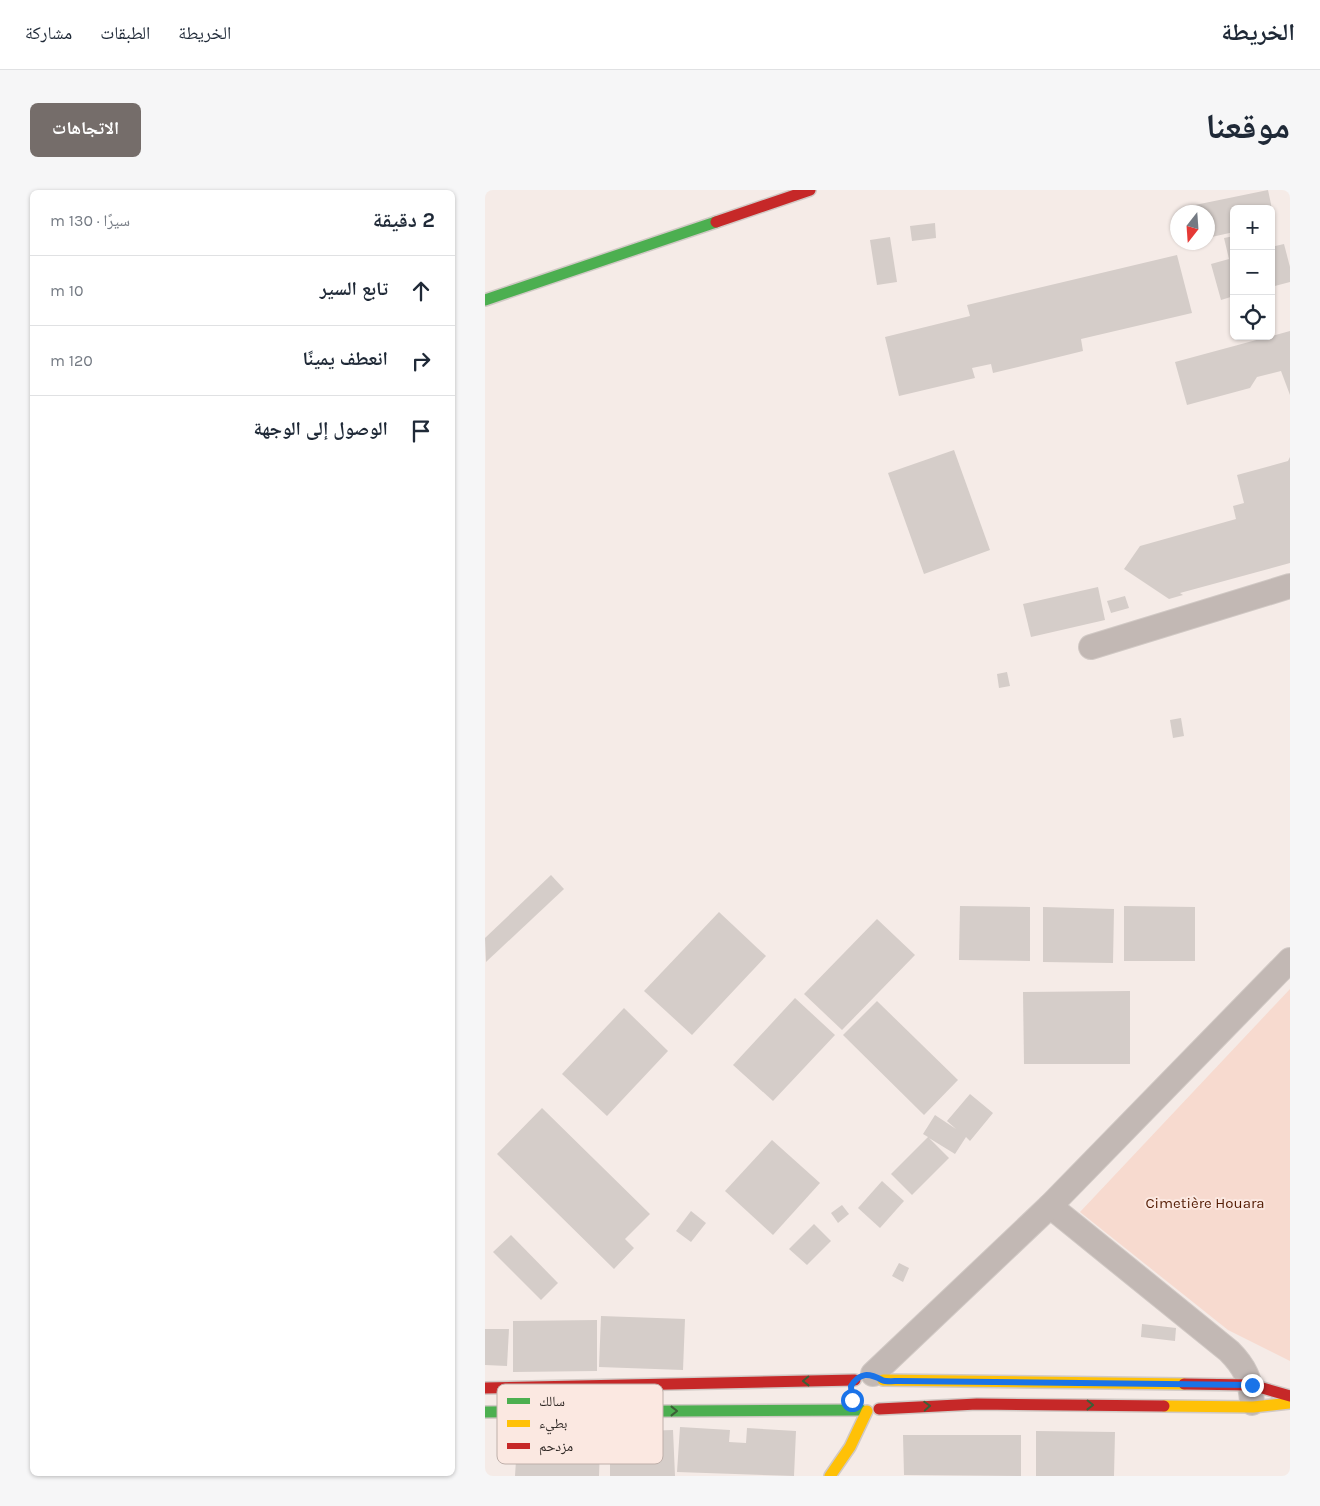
<!DOCTYPE html>
<html lang="ar">
<meta charset="utf-8">
<style>
:root{--surface:#fff;--page:#f6f6f7;--text:#1f2937;--muted:#747a83;--line:#e0e1e3;--accent:#756d6a}
body{margin:0;font-family:Karla,"Noto Naskh Arabic",sans-serif;background:var(--page);color:var(--text);direction:rtl}
.controls{position:absolute;right:15px;top:15px;display:grid;overflow:hidden;border-radius:8px;box-shadow:0 1px 4px #0004}
.controls button{width:45px;height:45px;display:grid;place-items:center;padding:0;border:0;border-bottom:1px solid var(--line);background:var(--surface);color:var(--text);font:25px sans-serif}
.compass{position:absolute;left:685px;top:15px;width:45px;height:45px;border-radius:50%;background:var(--surface);box-shadow:0 1px 4px #0004;rotate:197deg}
.stop{position:absolute;width:15px;height:15px;margin:-11px;border:4px solid #1a73e8;border-radius:50%;background:#fff}
.stop.end{background:#1a73e8;border-color:#fff;box-shadow:0 1px 5px #0008}
.list{margin:0;padding:0;list-style:none}
h2{display:flex;justify-content:space-between;align-items:center;height:65px;margin:0;padding:0 20px;font-size:21px}
h2 small{font-size:16px;font-weight:400;color:var(--muted)}
.list li{display:grid;grid-template-columns:32px 1fr auto;gap:15px;align-items:center;box-sizing:border-box;height:70px;padding:0 20px;border-top:1px solid var(--line)}
.list b{display:block;font-size:19px;white-space:nowrap}
.list em{font-size:16px;font-style:normal;color:var(--muted)}
.icon{flex:none;width:28px;height:28px;fill:none;stroke:currentColor;stroke-width:2;stroke-linecap:round;stroke-linejoin:round}
.map{position:relative;flex:none;width:805px;height:1286px;overflow:hidden;direction:ltr;border-radius:8px}
header{display:flex;align-items:center;gap:30px;box-sizing:border-box;height:70px;padding:0 25px;background:var(--surface);border-bottom:1px solid var(--line)}
header strong{font-size:24px}
nav{display:flex;gap:28px;margin-inline-start:auto;font-size:18px}
.intro{display:flex;align-items:center;justify-content:space-between;box-sizing:border-box;height:120px;padding:0 30px}
h1{margin:0;font-size:35px}
.button{padding:12px 22px;border-radius:8px;background:var(--accent);color:#fff;font-size:18px;font-weight:700}
main{display:flex;gap:30px;padding:0 30px}
aside{flex:1;background:var(--surface);border-radius:8px;box-shadow:0 1px 4px #0004}
.map>svg:first-child{display:block}
.green{fill:#f7dacf}
.building{fill:#d5cdc9}
.lines{fill:none;stroke-linecap:round;stroke-linejoin:round}
.street-casing{stroke:#d1c9c5;stroke-width:26}
.fast-casing{stroke:#d1c9c5;stroke-width:14}
.slow-casing{stroke:#d1c9c5;stroke-width:14}
.jam-casing{stroke:#d1c9c5;stroke-width:14}
.street{stroke:#c2b8b4;stroke-width:24}
.fast{stroke:#4caf50;stroke-width:11}
.slow{stroke:#ffc107;stroke-width:11}
.jam{stroke:#c62828;stroke-width:11}
.oneway{stroke:#3b5f37}
.route{stroke:#1a73e8;stroke-width:6}
.labels{text-anchor:middle;stroke-width:4;stroke-linejoin:round;paint-order:stroke}
.park-label{font-size:15px;fill:#531b03;stroke:#fbe8e1}
.key{fill:#fbe8e1;stroke:#beafa9;stroke-width:1}
.key-label{font-size:14px;fill:#302926}
</style>
<header>
<strong>الخريطة</strong>
<nav><a>الخريطة</a><a>الطبقات</a><a>مشاركة</a></nav>
</header>
<div class="intro"><h1>موقعنا</h1><a class="button">الاتجاهات</a></div>
<main>
<div class="map">
<svg width="805" height="1286" viewBox="0 0 805 1286">
<rect width="100%" height="100%" fill="#f5ebe7"/>
<path class="green" d="M805,799V1171L743,1140L595,1022Z"/>
<g class="building">
<path d="M783,0L790,33L786,34V19H749V42L722,48V22H707L705,16Z"/>
<path d="M450,33L451,48L427,51L425,36Z"/>
<path d="M749,46V106L736,110L726,74L744,69L739,48Z"/>
<path d="M405,47L412,92L392,95L385,50Z"/>
<path d="M799,54L805,77V92L786,97V57Z"/>
<path d="M692,65L707,123L596,149L598,161L508,183L506,174L487,178L490,188L414,206L400,147L485,126L482,115Z"/>
<path d="M805,141V205L796,181L772,187L765,198L702,215L690,172Z"/>
<path d="M469,260L505,360L439,384L403,283Z"/>
<path d="M805,267V373L695,403L698,405L684,409L639,379L655,356L751,329L748,316L759,313L752,285L803,271Z"/>
<path d="M613,397L620,430L546,447L538,414Z"/>
<path d="M640,406L644,418L626,423L622,411Z"/>
<path d="M522,482L525,496L514,498L512,484Z"/>
<path d="M696,528L699,546L688,548L685,530Z"/>
<path d="M66,685L79,699L1,772L0,748Z"/>
<path d="M475,716L545,717V771L474,770Z"/>
<path d="M639,716L710,717V771H639Z"/>
<path d="M558,717L629,719L628,773L558,772Z"/>
<path d="M234,722L281,766L207,845L159,801Z"/>
<path d="M392,729L430,765L357,840L319,804Z"/>
<path d="M645,801V874H539L538,802Z"/>
<path d="M310,808L350,845L288,911L248,875Z"/>
<path d="M392,811L473,890L439,925L358,845Z"/>
<path d="M139,818L183,861L122,926L77,884Z"/>
<path d="M485,904L508,923L485,951L481,947L470,964L444,948L464,968L427,1005L406,984L443,947L438,944L450,925L471,939L462,931Z"/>
<path d="M57,918L165,1024L140,1049L149,1058L129,1079L12,964Z"/>
<path d="M287,950L335,993L288,1045L240,1001Z"/>
<path d="M397,991L419,1011L395,1038L373,1018Z"/>
<path d="M357,1015L364,1024L353,1033L346,1023Z"/>
<path d="M206,1021L221,1033L206,1052L191,1041Z"/>
<path d="M329,1034L346,1051L322,1075L304,1059Z"/>
<path d="M26,1045L73,1093L56,1110L8,1062Z"/>
<path d="M414,1073L424,1078L418,1092L407,1086Z"/>
<path d="M116,1126L200,1129L198,1180L114,1177Z"/>
<path d="M112,1130V1181L28,1182V1131Z"/>
<path d="M657,1134L691,1138L690,1151L656,1147Z"/>
<path d="M0,1139H24L22,1176L0,1175Z"/>
<path d="M195,1237L245,1240L244,1252L261,1253L262,1238L311,1241L309,1286L192,1282Z"/>
<path d="M33,1239L125,1242L188,1240L190,1286H125V1259L115,1258L114,1286H30Z"/>
<path d="M551,1241L630,1242L629,1286H551Z"/>
<path d="M418,1245H536V1286L419,1285Z"/>
</g>
<g class="lines">
<g class="street-casing">
<g id="street">
<path d="M606,457L805,396"/>
<path d="M565,1016L744,1161C760,1177 766,1190 767,1213"/>
<path d="M388,1184L565,1016L805,770"/>
</g>
</g>
<g class="fast-casing">
<g id="fast">
<path d="M0,110L231,32"/>
<path d="M0,1222L376,1220"/>
</g>
</g>
<g class="slow-casing">
<g id="slow">
<path d="M398,1190L699,1194"/>
<path d="M679,1216L768,1217L805,1213"/>
<path d="M345,1286L365,1257L382,1221"/>
</g>
</g>
<g class="jam-casing">
<g id="jam">
<path d="M231,32L325,0"/>
<path d="M699,1194L767,1195L805,1206"/>
<path d="M0,1198L370,1190"/>
<path d="M394,1219L492,1214L679,1216"/>
</g>
</g>
<use href="#street" class="street"/>
<use href="#fast" class="fast"/>
<use href="#slow" class="slow"/>
<use href="#jam" class="jam"/>
</g>
<defs><path id="oneway-chevron" d="M-2-3.5L2.5 0L-2 3.5" fill="none" stroke-width="1.6" stroke-linecap="round" stroke-linejoin="round" transform="scale(1.25)"/></defs>
<g class="oneway">
<use href="#oneway-chevron" transform="translate(321 1191) rotate(179)"/>
<use href="#oneway-chevron" transform="translate(605 1215) rotate(1)"/>
<use href="#oneway-chevron" transform="translate(442 1216) rotate(-3)"/>
<use href="#oneway-chevron" transform="translate(189 1221)"/>
</g>
<g class="lines">
<path class="route" d="M367,1210L366,1196C375,1182 384,1183 397,1190C401,1192 409,1191 414,1191L767,1195"/>
</g>
<g class="labels">
<g class="park-label">
<text x="720" y="1018">Cimetière Houara</text>
</g>
</g>
<rect x="12" y="1194" width="166" height="80" rx="8" class="key"/>
<rect x="22" y="1208" width="23" height="6" fill="#4caf50"/>
<rect x="22" y="1230" width="23" height="7" fill="#ffc107"/>
<rect x="22" y="1253" width="23" height="6" fill="#c62828"/>
<g class="key-label">
<text x="54" y="1216">سالك</text>
<text x="54" y="1238">بطيء</text>
<text x="54" y="1261">مزدحم</text>
</g>
</svg>
<div class="controls">
<button>+</button>
<button>−</button>
<button><svg class="icon" aria-label="locate" viewBox="0 0 24 24"><circle cx="12" cy="12" r="6"/><path d="M12 2v4M12 18v4M2 12h4M18 12h4"/></svg></button>
</div>
<svg class="compass" viewBox="-18 -18 36 36"><path d="M0-13l5 13h-10z" fill="#e53935"/><path d="M0 13l5-13h-10z" fill="#747a83"/></svg>
<div class="stop" style="left:367px;top:1210px"></div>
<div class="stop end" style="left:767px;top:1195px"></div>
</div>
<aside>
<h2>2 دقيقة<small>سيرًا · 130 m</small></h2>
<ul class="list">
<li><svg class="icon" aria-label="ahead" viewBox="0 0 24 24"><path d="M12 20V5M6 11l6-6 6 6"/></svg><div><b>تابع السير</b></div><em>10 m</em></li>
<li><svg class="icon" aria-label="right" viewBox="0 0 24 24"><path d="M7 20v-9h11M14 6l5 5-5 5"/></svg><div><b>انعطف يمينًا</b></div><em>120 m</em></li>
<li><svg class="icon" aria-label="arrive" viewBox="0 0 24 24"><path d="M6 21V4h12l-3 4 3 4H6"/></svg><div><b>الوصول إلى الوجهة</b></div></li>
</ul>
</aside>
</main>
